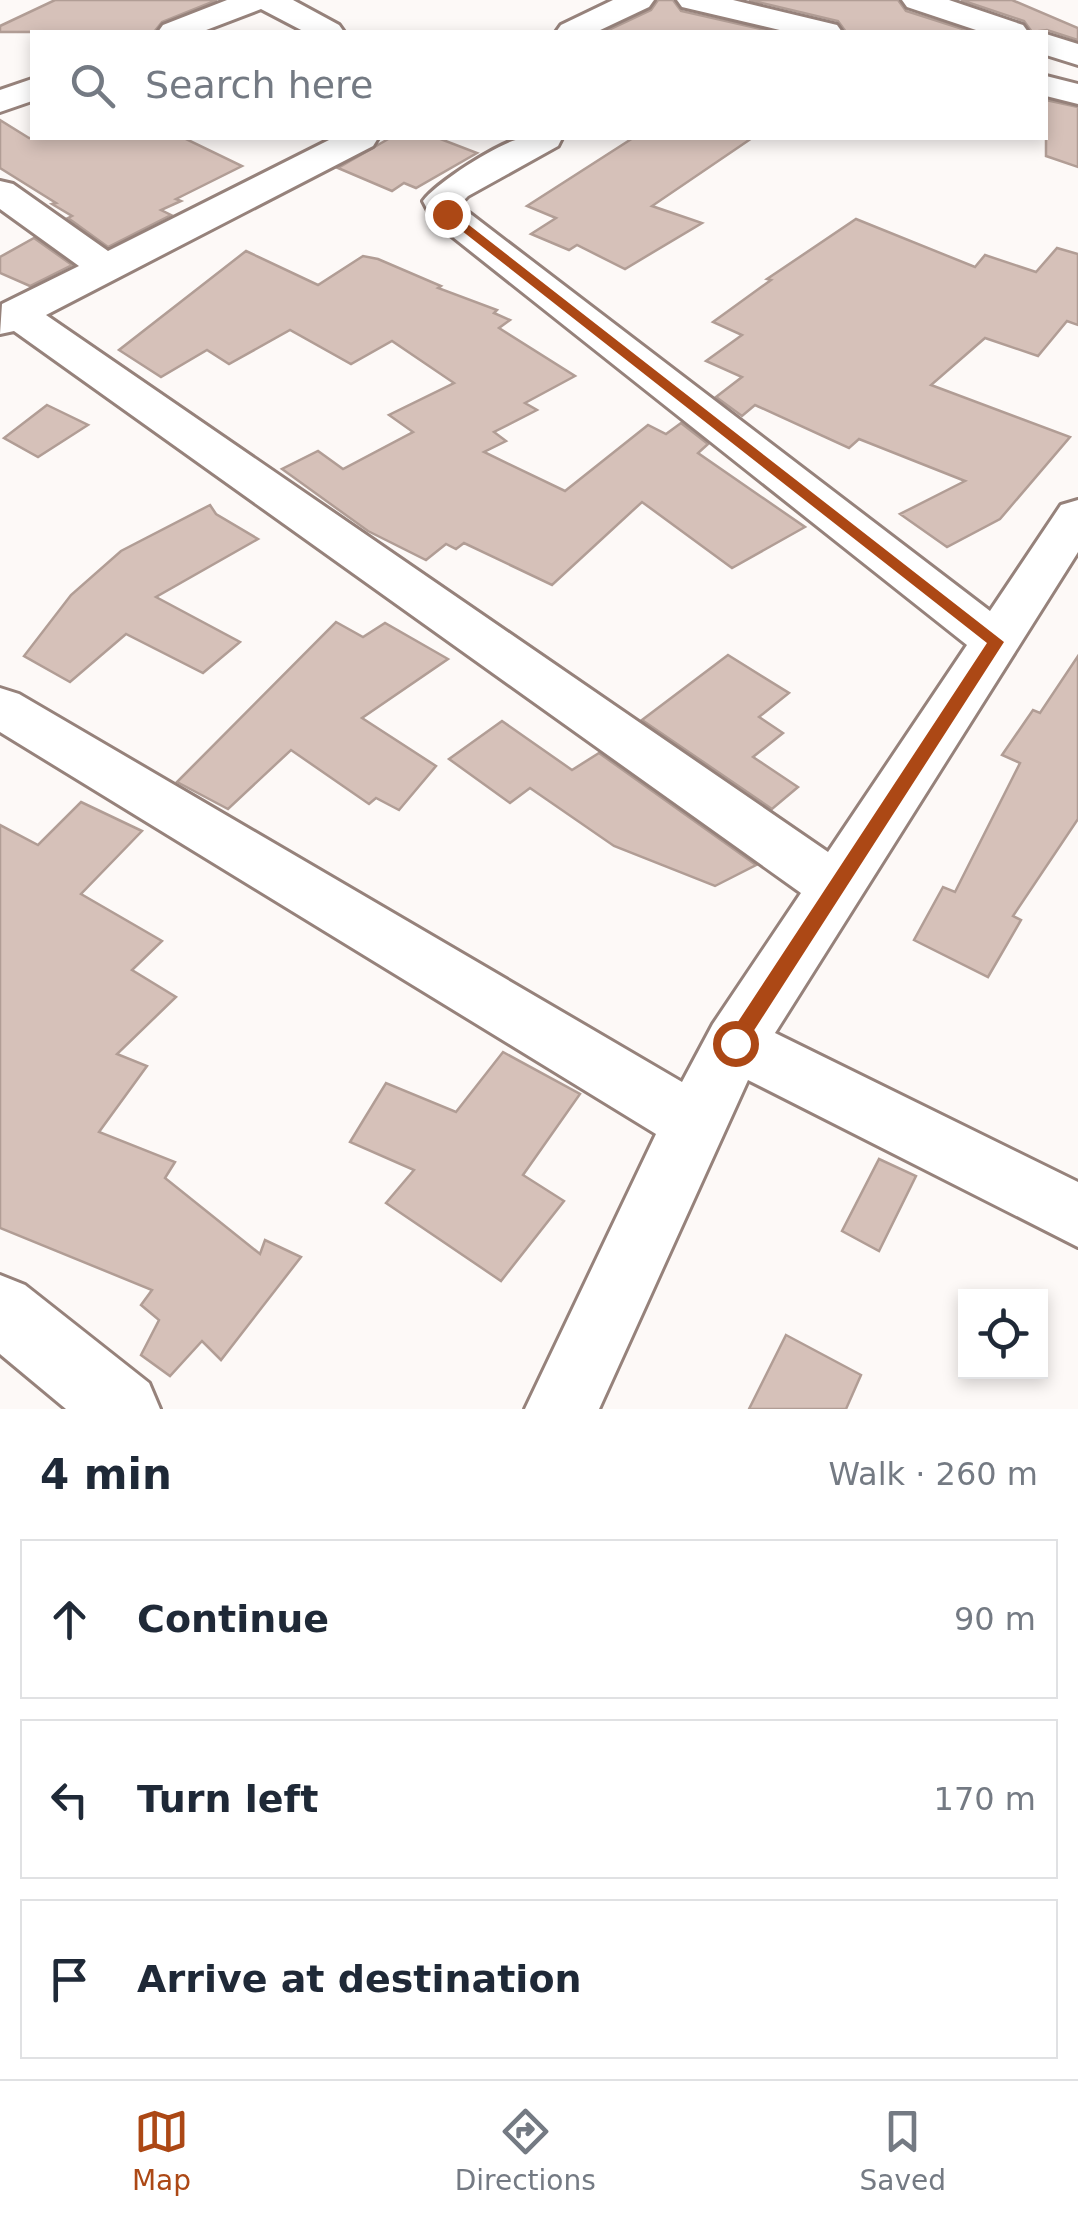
<!DOCTYPE html>
<meta charset="utf-8">
<style>
:root{--surface:#fff;--page:#f2f2f3;--text:#1f2937;--muted:#747a83;--line:#e0e1e3;--accent:#ac4815}
body{margin:0;font-family:"DejaVu Sans",sans-serif;background:var(--page);color:var(--text)}
.controls{position:absolute;right:30px;bottom:30px;display:grid;overflow:hidden;border-radius:0px;box-shadow:0 5px 15px #0003}
.controls button{width:90px;height:90px;display:grid;place-items:center;padding:0;border:0;border-bottom:2px solid var(--line);background:var(--surface);color:var(--text);font:50px sans-serif}
.stop{position:absolute;width:30px;height:30px;margin:-22px;border:8px solid #ac4815;border-radius:50%;background:#fff}
.stop.end{background:#ac4815;border-color:#fff;box-shadow:0 2px 10px #0008}
.list{margin:0;padding:0;list-style:none}
h2{display:flex;justify-content:space-between;align-items:center;height:130px;margin:0;padding:0 40px;font-size:42px}
h2 small{font-size:32px;font-weight:400;color:var(--muted)}
.list li{display:grid;grid-template-columns:65px 1fr auto;gap:30px;align-items:center;box-sizing:border-box;height:160px;margin:0 20px 20px;padding:0 20px;border:2px solid var(--line);border-radius:0px}
.list b{display:block;font-size:38px;white-space:nowrap}
.list em{font-size:32px;font-style:normal;color:var(--muted)}
.icon{flex:none;width:55px;height:55px;fill:none;stroke:currentColor;stroke-width:2;stroke-linecap:round;stroke-linejoin:round}
.map{position:relative;flex:none;width:1078px;height:1409px;overflow:hidden}
.search{position:absolute;background:var(--surface);box-shadow:0 5px 15px #0003;left:30px;right:30px;top:30px;height:110px;display:flex;align-items:center;gap:25px;box-sizing:border-box;padding:0 35px;border-radius:0px;color:var(--muted);font-size:38px}
.sheet{height:670px;background:var(--surface)}
nav{display:flex;justify-content:space-around;align-items:center;box-sizing:border-box;height:140px;border-top:2px solid var(--line);background:var(--surface);font-size:28px;color:var(--muted)}
nav a{display:grid;justify-items:center;gap:5px}
nav .on{color:var(--accent)}
.map>svg:first-child{display:block}
.building{fill:#d6c1b9;stroke:#b19d95;stroke-width:2.5}
.lines{fill:none;stroke-linecap:round;stroke-linejoin:round}
.minor-casing{stroke:#96827b;stroke-width:6}
.minor{fill:#fff;fill-rule:evenodd}
.route{fill:#ac4815}
</style>
<div class="map">
<svg width="1078" height="1409" viewBox="0 0 1078 1409">
<rect width="100%" height="100%" fill="#fdf9f7"/>
<g class="building">
<path d="M55,0H217L162,22L154,32H0V26Z"/>
<path d="M658,0H673L681,11L774,32H604L651,10Z"/>
<path d="M749,0H898L906,11L972,32H846L838,21Z"/>
<path d="M961,0H1012L1078,28V40L1047,30L1032,32L1024,21Z"/>
<path d="M1046,100L1078,107V167L1046,156Z"/>
<path d="M0,120L29,138H184L242,166L176,199L181,201L161,210L171,215L108,247L68,218L72,216L52,204L56,203L0,168Z"/>
<path d="M390,138H438L477,153L416,188L404,183L392,191L338,168Z"/>
<path d="M633,138H752L652,206L702,223L625,269L577,245L569,250L531,234L556,218L527,206Z"/>
<path d="M856,219L975,267L985,255L1036,272L1057,248L1078,254V325L1067,321L1038,356L985,338L931,385L1070,437L1000,519L947,547L900,514L965,481L859,439L849,448L755,405L742,416L716,397L742,377L706,361L742,335L713,322L771,280L767,279Z"/>
<path d="M34,238L72,265L30,286L0,273V257Z"/>
<path d="M246,251L318,285L363,256L378,259L441,286L438,288L497,310L494,313L510,320L499,328L575,376L525,403L537,410L494,432L506,441L484,452L565,491L648,425L666,434L681,423L708,444L698,453L805,527L732,568L642,502L552,585L464,543L456,549L446,544L426,560L368,531L282,469L318,451L343,469L413,432L389,415L454,383L392,341L351,364L290,330L229,364L207,350L161,377L119,350Z"/>
<path d="M47,405L88,425L38,457L4,438Z"/>
<path d="M210,505L216,514L258,539L156,597L240,642L203,673L126,634L70,682L24,656L71,595L121,551Z"/>
<path d="M336,622L363,637L385,623L448,659L362,718L436,766L399,810L376,798L369,804L291,750L228,809L177,782Z"/>
<path d="M728,655L789,693L759,717L783,733L753,757L798,787L772,809L642,720Z"/>
<path d="M1078,656V819L1013,916L1021,920L988,977L914,940L943,887L955,892L1020,763L1002,755L1033,710L1040,713Z"/>
<path d="M502,721L572,770L599,753L756,865L715,886L614,846L530,788L510,803L449,759Z"/>
<path d="M81,802L142,831L81,894L162,941L132,970L176,997L117,1054L147,1066L99,1132L175,1162L165,1178L260,1254L265,1240L301,1257L221,1360L202,1341L170,1376L141,1355L159,1320L141,1305L152,1290L0,1228V825L38,845Z"/>
<path d="M503,1052L580,1094L523,1175L564,1201L501,1281L386,1203L414,1170L350,1142L386,1083L456,1112Z"/>
<path d="M879,1159L916,1176L879,1251L842,1231Z"/>
<path d="M786,1335L861,1375L846,1409H749Z"/>
</g>
<g class="lines">
<g class="minor-casing">
<g id="minor">
<path d="M227,0H293L339,25L344,32H305L261,9L201,32H158L163,25Z"/>
<path d="M613,0H654L649,7L596,32H556L561,25Z"/>
<path d="M677,0H733L837,25L842,32H788L682,7Z"/>
<path d="M902,0H949L1023,25L1028,32H982L907,7Z"/>
<path d="M1046,34L1078,44V65L1046,55Z"/>
<path d="M1046,76L1078,84V104L1046,96Z"/>
<path d="M32,79V101L0,112V90Z"/>
<path d="M333,138H378L373,146L46,315L828,852L967,645L434,222L423,201C436,183 501,141 523,138C535,136 550,138 562,138L558,146L468,196L461,203L464,209L990,611L1061,505L1078,500V552L775,1033L1078,1182V1247L748,1080L599,1409H525L656,1134L0,732V688L19,694L682,1082L713,1024L801,893L14,331L0,334L2,304L79,266L0,209V181L13,184L108,251Z"/>
<path d="M0,1275L25,1285L149,1383L160,1409H66L0,1354Z"/>
</g>
</g>
<use href="#minor" class="minor"/>
</g>
<path class="route" d="M443,211H451L1004,642L742,1049H728V1037L987,643L443,216Z"/>
</svg>
<div class="controls">
<button><svg class="icon" aria-label="locate" viewBox="0 0 24 24"><circle cx="12" cy="12" r="6"/><path d="M12 2v4M12 18v4M2 12h4M18 12h4"/></svg></button>
</div>
<div class="stop" style="left:735px;top:1043px"></div>
<div class="stop end" style="left:447px;top:214px"></div>
<div class="search"><svg class="icon" aria-label="search" viewBox="0 0 24 24"><circle cx="10" cy="10" r="6"/><path d="M15 15l6 6"/></svg>Search here</div>
</div>
<section class="sheet">
<h2>4 min<small>Walk · 260 m</small></h2>
<ul class="list">
<li><svg class="icon" aria-label="ahead" viewBox="0 0 24 24"><path d="M12 20V5M6 11l6-6 6 6"/></svg><div><b>Continue</b></div><em>90 m</em></li>
<li><svg class="icon" aria-label="left" viewBox="0 0 24 24"><path d="M17 20v-9H6M10 6l-5 5 5 5"/></svg><div><b>Turn left</b></div><em>170 m</em></li>
<li><svg class="icon" aria-label="arrive" viewBox="0 0 24 24"><path d="M6 21V4h12l-3 4 3 4H6"/></svg><div><b>Arrive at destination</b></div></li>
</ul>
</section>
<nav>
<a class="on"><svg class="icon" aria-label="map" viewBox="0 0 24 24"><path d="M3 6l6-2 6 2 6-2v14l-6 2-6-2-6 2zM9 4v14M15 6v14"/></svg>Map</a>
<a><svg class="icon" aria-label="directions" viewBox="0 0 24 24"><path d="M12 3l9 9-9 9-9-9zM9 14v-3h6M13 9l2 2-2 2"/></svg>Directions</a>
<a><svg class="icon" aria-label="saved" viewBox="0 0 24 24"><path d="M7 4h10v16l-5-4-5 4z"/></svg>Saved</a>
</nav>
